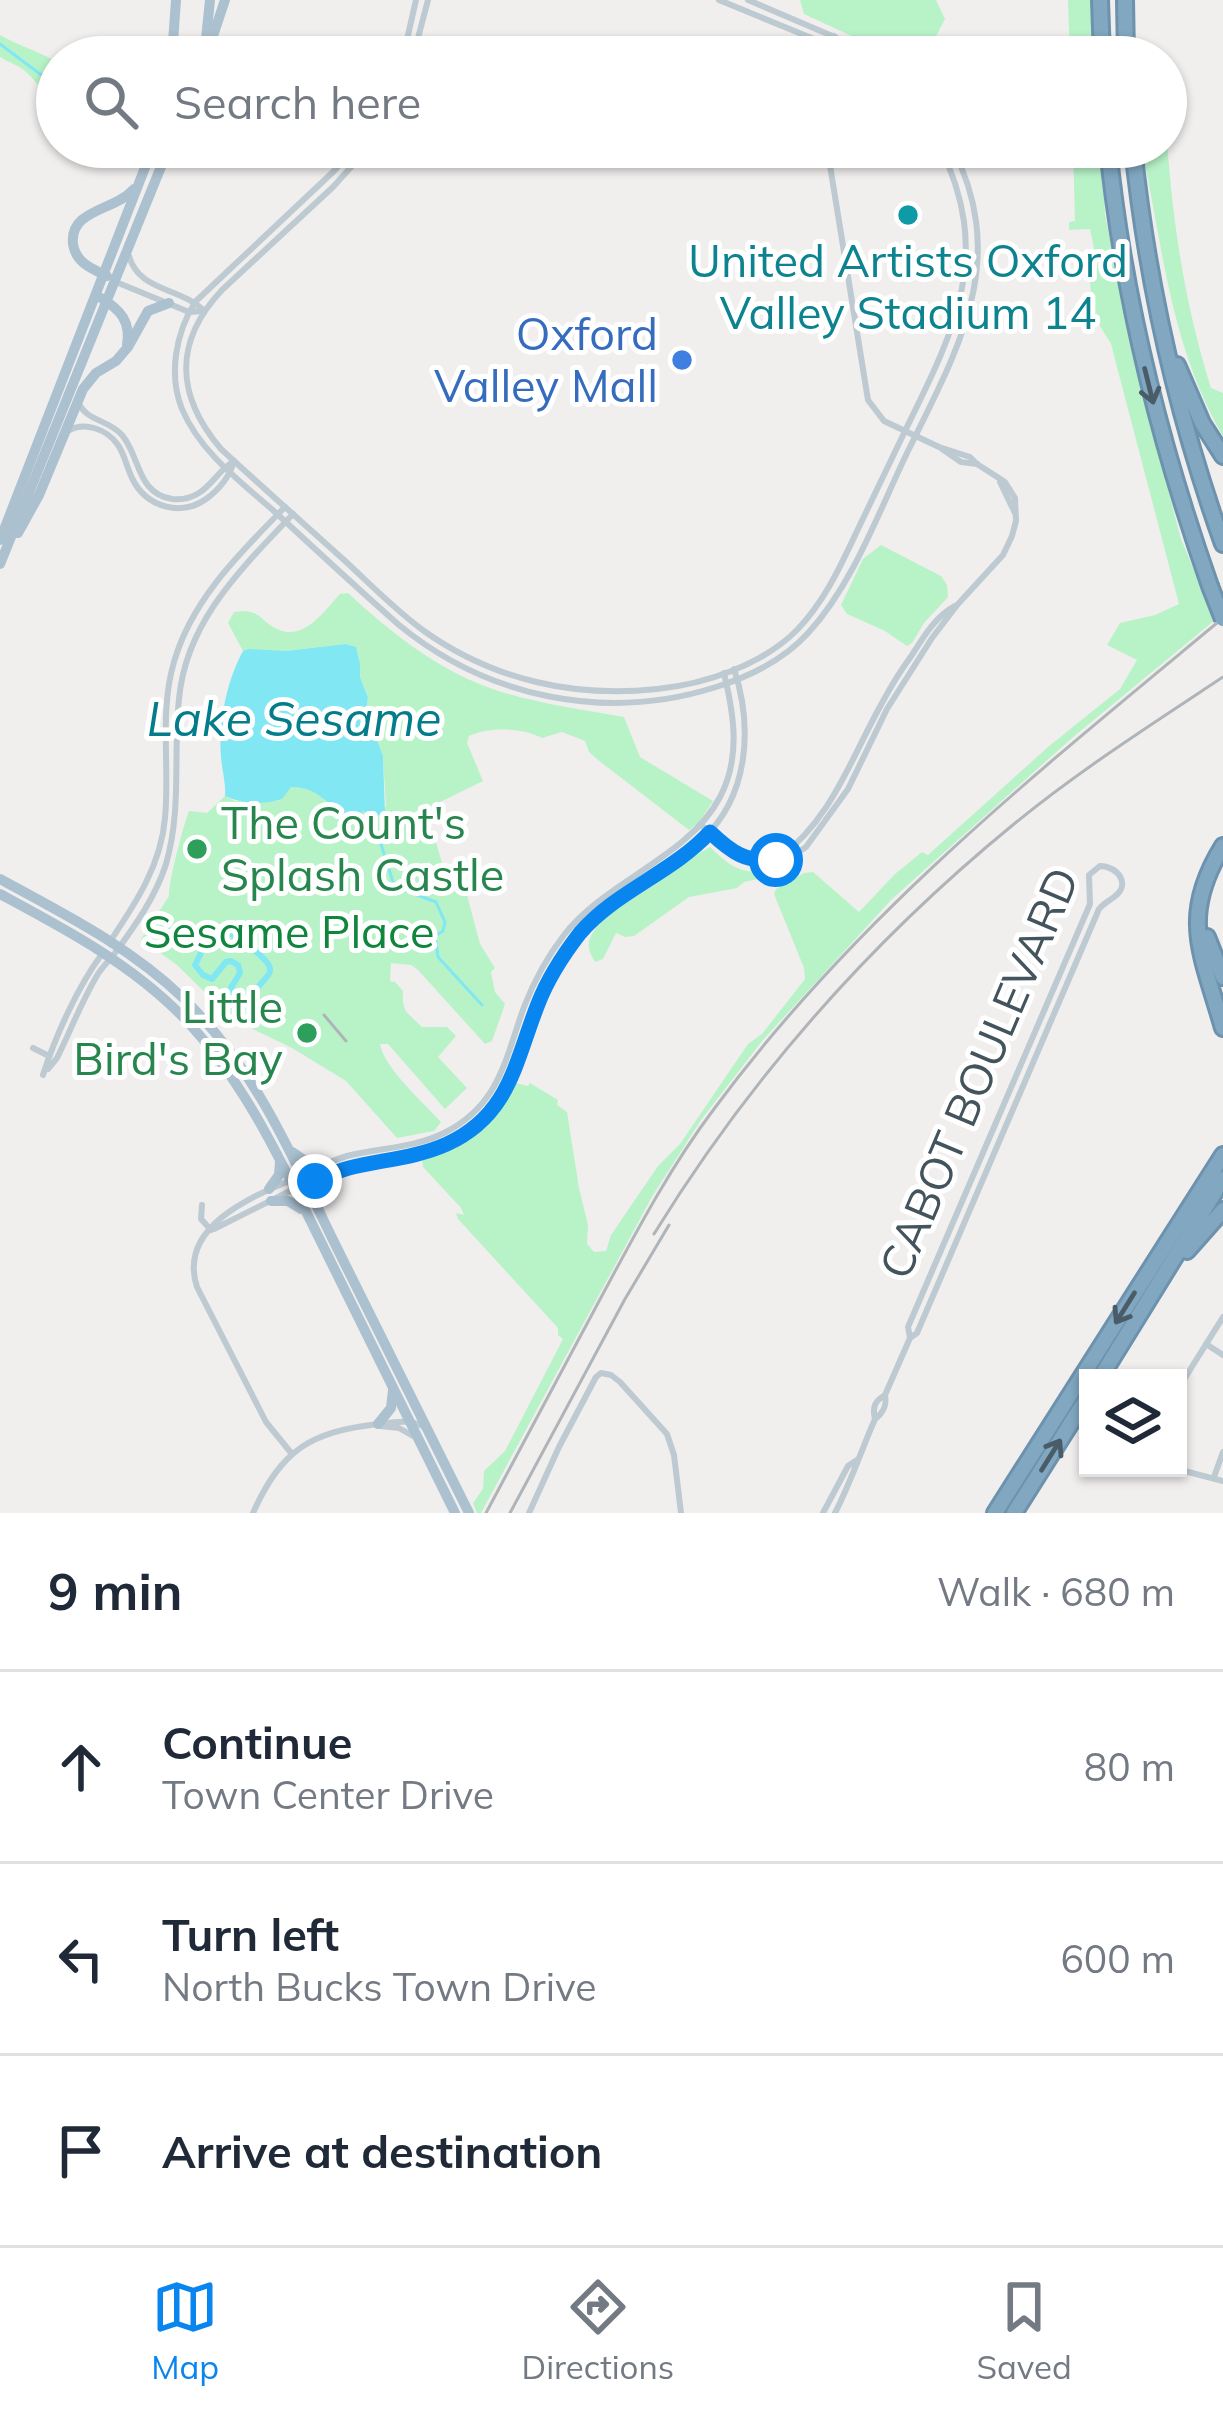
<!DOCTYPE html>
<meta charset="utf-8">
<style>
:root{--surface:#fff;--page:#f2f2f3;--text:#1f2937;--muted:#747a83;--line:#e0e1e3;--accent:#0985ef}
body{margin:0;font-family:Mulish,sans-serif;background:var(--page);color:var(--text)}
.controls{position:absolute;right:36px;bottom:36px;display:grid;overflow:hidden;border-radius:0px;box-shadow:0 3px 9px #0004}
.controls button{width:108px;height:108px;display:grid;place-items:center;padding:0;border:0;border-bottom:3px solid var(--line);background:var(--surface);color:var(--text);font:60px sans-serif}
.stop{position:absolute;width:36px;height:36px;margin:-27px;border:9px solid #0985ef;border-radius:50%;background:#fff}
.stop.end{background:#0985ef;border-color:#fff;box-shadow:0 3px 12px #0008}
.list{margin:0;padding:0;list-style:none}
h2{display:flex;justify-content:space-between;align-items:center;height:156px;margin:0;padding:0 48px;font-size:51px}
h2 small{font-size:39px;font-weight:400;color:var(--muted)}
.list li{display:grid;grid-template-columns:78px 1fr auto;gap:36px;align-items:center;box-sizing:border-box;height:192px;padding:0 48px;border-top:3px solid var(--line)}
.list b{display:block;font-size:45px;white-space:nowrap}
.list p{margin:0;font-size:39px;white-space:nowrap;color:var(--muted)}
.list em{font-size:39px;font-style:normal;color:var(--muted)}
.icon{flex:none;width:66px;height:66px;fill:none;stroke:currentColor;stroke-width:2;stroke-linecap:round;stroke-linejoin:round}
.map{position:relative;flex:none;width:1223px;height:1513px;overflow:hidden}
.search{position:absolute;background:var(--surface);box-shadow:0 3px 9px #0004;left:36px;right:36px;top:36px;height:132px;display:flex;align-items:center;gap:30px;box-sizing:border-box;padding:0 42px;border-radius:66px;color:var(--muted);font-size:45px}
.sheet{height:732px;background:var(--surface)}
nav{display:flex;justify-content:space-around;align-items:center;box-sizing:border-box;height:168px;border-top:3px solid var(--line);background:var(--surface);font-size:33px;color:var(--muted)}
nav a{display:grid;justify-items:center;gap:6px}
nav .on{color:var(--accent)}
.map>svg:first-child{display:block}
.green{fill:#b8f3c8}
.water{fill:#81e7f3}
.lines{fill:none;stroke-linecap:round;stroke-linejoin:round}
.stream{stroke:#81e7f3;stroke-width:3}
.canal{stroke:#81e7f3;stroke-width:6}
.highway-casing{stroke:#6c92ad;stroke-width:20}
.street{stroke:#bdcad1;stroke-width:6}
.primary{stroke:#abc1d0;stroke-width:10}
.highway{stroke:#81a7c1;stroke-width:14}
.rail{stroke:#afb4b9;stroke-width:3}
.highway-bridge-casing{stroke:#6c92ad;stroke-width:20;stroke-linecap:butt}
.highway-bridge{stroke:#81a7c1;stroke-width:14}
.oneway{stroke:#4a5c67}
.route{stroke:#0985ef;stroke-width:15}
.culture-dot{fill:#0f9aa8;stroke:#fff;stroke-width:4.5}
.shop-dot{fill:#3f7fe0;stroke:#fff;stroke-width:4.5}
.leisure-dot{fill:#2e9e5b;stroke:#fff;stroke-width:4.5}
.labels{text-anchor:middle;stroke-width:10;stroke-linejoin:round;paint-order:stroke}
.culture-label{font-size:45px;fill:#0d838f;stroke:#fff}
.shop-label{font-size:45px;fill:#366cbe;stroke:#fff;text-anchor:end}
.leisure-label{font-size:45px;fill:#27864d;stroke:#fff;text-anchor:start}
.park-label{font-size:45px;fill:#0f853d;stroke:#fff}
.street-label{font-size:45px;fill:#44545d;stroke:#fff}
.water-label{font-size:48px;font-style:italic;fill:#047d8b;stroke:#fff}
</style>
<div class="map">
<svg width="1223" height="1513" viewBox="0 0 1223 1513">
<rect width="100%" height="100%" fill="#f1eeee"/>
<g class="green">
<path d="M800,0H936L945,19L925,57H889L871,45L804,14Z"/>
<path d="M1068,0H1096V57H1070Z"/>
<path d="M0,35C19,46 38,51 57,62V98C41,92 38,83 26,72C19,65 9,63 0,57Z"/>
<path d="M1166,123C1171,214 1184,302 1211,388L1223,393V436C1173,350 1164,259 1145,164V147H1166Z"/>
<path d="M1073,147H1101L1105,214L1132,354L1181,539L1215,620L1072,738L892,899L762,1041L701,1120L653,1195L481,1513H477L473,1503L483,1489L484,1471L505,1451L563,1339L558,1335V1328L458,1219L456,1213L464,1215L461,1208L423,1167L422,1157C477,1144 485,1127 516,1083L528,1086L530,1083L558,1100L557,1105L567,1112L579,1188L588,1225L587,1244L594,1252L606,1251L611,1235L658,1166L680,1144L748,1044L762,1034L805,979L804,968L774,894L776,889L804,873L813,872L859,912L895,874L922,852L928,855L1048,747L1120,689L1137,660L1107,645L1120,623L1155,615L1179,604L1111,344L1094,316L1088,267L1097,264L1090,229L1069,230V222L1075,221Z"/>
<path d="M881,545L941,576L947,585L948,597L924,623L912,643L907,646L885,631L847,614L841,605L863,559Z"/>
<path d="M348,593C389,631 434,667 487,687C531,703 579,709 624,717L640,757L713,801L699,822L689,830L598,760L589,752L585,741L562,732L542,738C522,728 489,726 469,736L467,743L483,781L426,809L443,866L467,895L480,944L495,968L491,972L495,992L505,1004L492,1041L485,1044L418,970L411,965L391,963L390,981L395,982L403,991C402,1013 406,1011 422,1027H447L456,1036L438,1057L467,1088L445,1109L388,1044H380C384,1068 423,1102 441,1122L434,1131L397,1138L346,1081L292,1048L232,1019L177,965L141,939L169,896C168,883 184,823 189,811L207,813L225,796L235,801H278L291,787C324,786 323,808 353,817L362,810L377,817L386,806L383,756L366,710L368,696L360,677L358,654L345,644L286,651H243L228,623L234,612C261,608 258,620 277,629C304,642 324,611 340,594Z"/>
<path d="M710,847C720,856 729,866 743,870C753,873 762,872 772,876L744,882L737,888L689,897L634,936L625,937L616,933L603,959L595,962C592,956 588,951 589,944C590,915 685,862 710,847Z"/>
</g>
<path class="water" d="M345,644L356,647L360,664V677L368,697L366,710L383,756L385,813L373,818L362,810L353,818C325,808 323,787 291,787L282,799C264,805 242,804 225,796C226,783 222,771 221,757C218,723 227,680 243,651L249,649L286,651Z"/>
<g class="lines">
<g class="stream">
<path d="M0,44L40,74L57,81"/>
<path d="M361,811L359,827L380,841L393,882L401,889L436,902L445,922L443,931L435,936L438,957L482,1005"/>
</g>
<path class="canal" d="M221,929C232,933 273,960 270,971C270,975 261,983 259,986C251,996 252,1002 241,1008L234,1006L228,999L229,991L240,973L238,965L231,961L226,962L212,979L203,975L195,965L211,933Z"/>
<g class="highway-casing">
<g id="highway">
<path d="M1100,0L1102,57"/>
<path d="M1125,0L1126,57"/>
<path d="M1108,147C1123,298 1160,444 1210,586"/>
<path d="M1133,147C1147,283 1177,415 1223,544"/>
<path d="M1177,365L1202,423L1223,456"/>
<path d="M1223,846C1179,917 1202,954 1223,1028"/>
<path d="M1207,937L1223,977"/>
<path d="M1187,1251L1223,1210"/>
<path d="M1100,1378L1223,1179"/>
<path d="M995,1513L1223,1155"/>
<path d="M1014,1513L1088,1396"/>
</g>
</g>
<g class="street">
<path d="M719,0L814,39L849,57"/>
<path d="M748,0L837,38L871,57"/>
<path d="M403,57L416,0"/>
<path d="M413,57L428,0"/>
<path d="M822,57L834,36"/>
<path d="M355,147L334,171L195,302C176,333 168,374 182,409C200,452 241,482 275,512C316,550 357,588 399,625C488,698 606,722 716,687C751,676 785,659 809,632C854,583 880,508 909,449C959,347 1010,260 952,147"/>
<path d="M369,147L333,187L222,290C173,342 176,396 221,449C261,486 302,522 343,559C369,583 395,610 424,631C493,680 574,698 657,689C706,684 762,665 797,630C825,601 841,565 858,529C874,496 889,464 905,431C954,331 994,256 940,147"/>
<path d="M129,256C139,292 181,287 204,311"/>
<path d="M116,282L189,312L204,311"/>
<path d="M78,402C87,422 108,419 122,435C140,456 137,494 172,499C181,500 191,498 199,493C213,484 220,469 234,461"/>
<path d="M68,431C84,421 107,429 118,445C125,455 127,469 133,480C147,507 181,517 206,499C219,490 230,476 234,461"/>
<path d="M942,449L961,462L977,464"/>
<path d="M1000,482L1015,513"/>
<path d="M701,825L732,852L756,861L787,860L806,847L848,789L887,709L932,638L958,604L1003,555L1012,536L1016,521L1015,498L1005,482L977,464L970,457L939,447L884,421L868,400L827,147"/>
<path d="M779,858C832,819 851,758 882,703C891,686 901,670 912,655C924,636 935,617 955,606"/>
<path d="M1100,866C1117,866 1132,884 1114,897C1109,901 1103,904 1099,909L917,1333L910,1338L908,1327L1090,904L1089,875Z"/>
<path d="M109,943C135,904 161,866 165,818C170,767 159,712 174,662C192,599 241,552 285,507"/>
<path d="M33,1048L49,1056"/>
<path d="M48,1069L57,1058C71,1030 82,1000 98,974C103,966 110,960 115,953C135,926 156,896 166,864C182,809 173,755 179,699C186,621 242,568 293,514"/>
<path d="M43,1075C55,1037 78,986 102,954"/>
<path d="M306,1185C361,1158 429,1164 477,1125C525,1087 527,1006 563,955C588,919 622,896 658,871C673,861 690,852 703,839C749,795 753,727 734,669"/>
<path d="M202,1205L201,1219L211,1230"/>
<path d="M214,1229L294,1189"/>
<path d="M1206,1344L1223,1355"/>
<path d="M1178,1389L1223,1317"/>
<path d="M885,1395C875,1401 872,1407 875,1419C884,1412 887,1405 885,1395L910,1338"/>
<path d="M380,1426L399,1428L413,1436"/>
<path d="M292,1454L266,1422L197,1287C176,1223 261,1193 305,1174C319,1168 332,1160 347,1156C379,1148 414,1148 444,1133C500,1105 505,1059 524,1007C534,981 547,957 564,935C607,880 689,857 720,797C741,757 734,715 724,673"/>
<path d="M1173,1468L1223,1481"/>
<path d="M1214,1477L1223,1452"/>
<path d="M253,1513C281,1450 310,1432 378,1424C395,1422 409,1419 425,1427"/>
<path d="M529,1513L559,1447L596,1377L601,1373L611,1375L620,1382L667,1434L674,1455L681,1513"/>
<path d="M823,1513L848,1466L857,1460"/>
<path d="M835,1513C851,1482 861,1451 875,1419"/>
</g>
<g class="primary">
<path d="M205,48L210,0"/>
<path d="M172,57L176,0"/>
<path d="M206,57L225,0"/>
<path d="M107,276C92,269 76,263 73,244C69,209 115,211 134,189"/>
<path d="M101,298C121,310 131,322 127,345"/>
<path d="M18,533L39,495L83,389L96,373L116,361L128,347L148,311L169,303"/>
<path d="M0,540L153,147"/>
<path d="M0,564L169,147"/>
<path d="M0,879C64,914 129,946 183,998C255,1067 292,1156 335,1244C380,1333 424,1423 469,1513"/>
<path d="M0,894C65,929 130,963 182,1016C247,1083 284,1168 325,1250C368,1338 412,1425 455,1513"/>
<path d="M292,1152L307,1162L327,1163"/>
<path d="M269,1189L279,1175L280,1162"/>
<path d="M271,1201H288L301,1209"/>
<path d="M317,1205V1192L326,1177"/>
<path d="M378,1424L391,1408L393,1390"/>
</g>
<use href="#highway" class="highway"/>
<g class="rail">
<path d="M324,1015L346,1041"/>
<path d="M654,1234C750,1078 872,940 1014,824C1080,770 1152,724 1223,677"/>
<path d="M486,1513C523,1443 560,1374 597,1305C633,1238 668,1170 714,1109C856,916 1040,770 1223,618"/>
<path d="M510,1513L625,1299L669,1225"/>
</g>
<g class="highway-bridge-casing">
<path id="highway-bridge" d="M1210,586L1223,619"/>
</g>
<use href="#highway-bridge" class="highway-bridge"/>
</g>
<defs><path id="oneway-shaft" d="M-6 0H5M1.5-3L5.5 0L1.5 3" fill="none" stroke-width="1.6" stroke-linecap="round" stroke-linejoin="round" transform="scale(3)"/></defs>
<g class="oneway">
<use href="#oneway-shaft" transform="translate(1149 386) rotate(76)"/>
<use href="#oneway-shaft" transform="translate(1125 1308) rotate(122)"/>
<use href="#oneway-shaft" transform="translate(1051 1455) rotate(-58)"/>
</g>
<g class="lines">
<path class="route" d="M315,1181C326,1177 337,1171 349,1168C381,1160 416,1158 447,1144C510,1115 515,1062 538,1004C548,978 563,955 580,933C616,891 672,873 710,832C731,852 746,863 776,860"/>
</g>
<circle class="culture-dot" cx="908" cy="215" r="12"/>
<circle class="shop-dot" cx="682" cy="360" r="12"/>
<g class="leisure-dot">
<circle cx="197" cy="849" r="12"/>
<circle cx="307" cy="1033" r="12"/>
</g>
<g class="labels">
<g class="culture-label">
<text x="908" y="277">United Artists Oxford<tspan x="908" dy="52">Valley Stadium 14</tspan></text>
</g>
<g class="shop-label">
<text x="658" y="350">Oxford<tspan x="658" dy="52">Valley Mall</tspan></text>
</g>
<g class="leisure-label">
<text x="221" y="839">The Count's<tspan x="221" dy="52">Splash Castle</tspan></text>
<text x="283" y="1023" text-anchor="end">Little<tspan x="283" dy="52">Bird's Bay</tspan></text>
</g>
<g class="park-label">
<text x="289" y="948">Sesame Place</text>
</g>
<g class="street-label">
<text transform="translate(979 1073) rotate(-67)" y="16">CABOT BOULEVARD</text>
</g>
<g class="water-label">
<text x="294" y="736">Lake Sesame</text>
</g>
</g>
</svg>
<div class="controls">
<button><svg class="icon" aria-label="layers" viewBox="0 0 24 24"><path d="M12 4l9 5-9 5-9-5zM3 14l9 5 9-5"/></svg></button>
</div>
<div class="stop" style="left:776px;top:860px"></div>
<div class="stop end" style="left:315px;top:1181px"></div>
<div class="search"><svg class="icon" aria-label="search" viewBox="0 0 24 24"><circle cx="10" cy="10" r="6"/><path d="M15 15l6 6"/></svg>Search here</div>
</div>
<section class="sheet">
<h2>9 min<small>Walk · 680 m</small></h2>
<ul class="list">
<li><svg class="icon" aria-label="ahead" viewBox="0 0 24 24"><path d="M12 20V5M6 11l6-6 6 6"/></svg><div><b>Continue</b><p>Town Center Drive</p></div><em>80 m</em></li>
<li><svg class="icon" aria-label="left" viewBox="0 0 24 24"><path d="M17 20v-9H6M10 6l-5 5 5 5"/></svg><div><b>Turn left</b><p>North Bucks Town Drive</p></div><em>600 m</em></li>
<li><svg class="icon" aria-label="arrive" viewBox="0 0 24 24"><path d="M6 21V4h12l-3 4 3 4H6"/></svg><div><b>Arrive at destination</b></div></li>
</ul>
</section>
<nav>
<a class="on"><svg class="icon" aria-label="map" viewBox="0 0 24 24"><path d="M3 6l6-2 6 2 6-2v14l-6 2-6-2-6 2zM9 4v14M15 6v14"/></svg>Map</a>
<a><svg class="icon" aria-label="directions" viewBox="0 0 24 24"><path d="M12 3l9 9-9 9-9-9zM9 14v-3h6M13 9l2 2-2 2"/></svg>Directions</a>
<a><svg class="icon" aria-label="saved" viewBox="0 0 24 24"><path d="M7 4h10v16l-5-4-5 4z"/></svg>Saved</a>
</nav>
